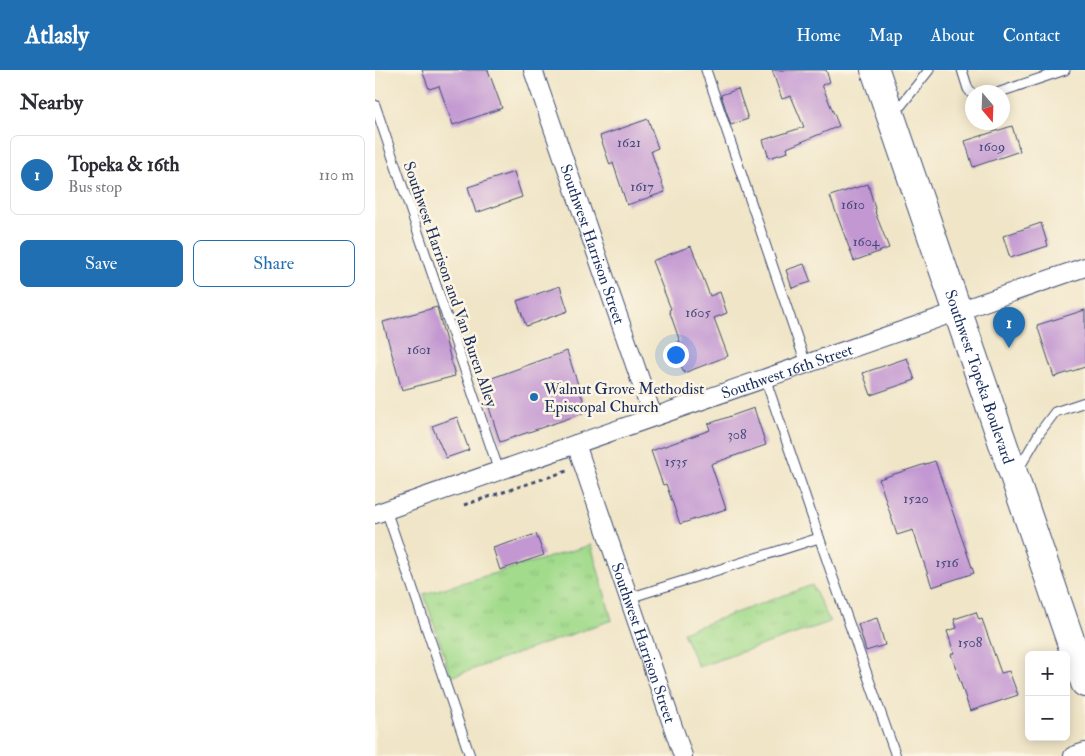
<!DOCTYPE html>
<meta charset="utf-8">
<style>
:root{--surface:#fff;--page:#f2f2f3;--text:#2b2b33;--muted:#7c7c81;--line:#e1e1e2;--accent:#1f6fb2}
body{margin:0;font-family:"IM FELL Double Pica",serif;background:var(--page);color:var(--text)}
.controls{position:absolute;right:15px;bottom:15px;display:grid;overflow:hidden;border-radius:8px;box-shadow:0 2px 12px #0003}
.controls button{width:45px;height:45px;display:grid;place-items:center;padding:0;border:0;border-bottom:1px solid var(--line);background:var(--surface);color:var(--text);font:25px sans-serif}
.compass{position:absolute;left:590px;top:15px;width:45px;height:45px;border-radius:50%;background:var(--surface);box-shadow:0 2px 12px #0003;rotate:161deg}
.you{position:absolute;left:300px;top:284px;width:18px;height:18px;margin:-12px;border:4px solid #fff;border-radius:50%;background:#1a73e8;box-shadow:0 0 0 8px #1a73e833}
.badge{display:grid;place-items:center;width:32px;height:32px;border-radius:50%;background:var(--accent);color:#fff;font-size:16px;font-weight:700}
.pin{position:absolute;translate:-50% -41px;filter:drop-shadow(0 1px 2px #0008)}
.pin::after{content:'';position:absolute;top:26px;width:18px;height:15px;background:inherit;clip-path:polygon(0 0,100% 0,50% 100%)}
.list{margin:0;padding:0;list-style:none}
h2{display:flex;justify-content:space-between;align-items:center;height:65px;margin:0;padding:0 20px;font-size:21px}
h2 small{font-size:16px;font-weight:400;color:var(--muted)}
.list li{display:grid;grid-template-columns:32px 1fr auto;gap:15px;align-items:center;box-sizing:border-box;height:80px;margin:0 10px 10px;padding:0 10px;border:1px solid var(--line);border-radius:8px}
.list b{display:block;font-size:19px;white-space:nowrap}
.list p{margin:0;font-size:16px;white-space:nowrap;color:var(--muted)}
.list em{font-size:16px;font-style:normal;color:var(--muted)}
.actions{display:flex;gap:10px;padding:15px 20px}
.actions a{flex:1;padding:11px 0;border:1px solid var(--accent);border-radius:8px;text-align:center;font-size:18px;color:var(--accent)}
.actions .main{background:var(--accent);color:#fff}
.map{position:relative;flex:none;width:710px;height:686px;overflow:hidden}
header{display:flex;align-items:center;gap:30px;box-sizing:border-box;height:70px;padding:0 25px;background:var(--accent);color:#fff}
header strong{font-size:24px}
nav{display:flex;gap:28px;margin-inline-start:auto;font-size:18px}
main{display:flex}
aside{flex:1;background:var(--surface)}
.map>svg:first-child{display:block}
.grass{fill:url(#grass-tufts);stroke:#5f8575}
.building{fill:#c398d2}
.lines{fill:none;stroke-linecap:round;stroke-linejoin:round}
.service-casing{stroke:#3b4a6e;stroke-width:11}
.minor-casing{stroke:#3b4a6e;stroke-width:20}
.primary-casing{stroke:#3b4a6e;stroke-width:30}
.path{stroke:#3b4a6e;stroke-width:3;stroke-dasharray:4 4;stroke-linecap:butt}
.service{stroke:#fff;stroke-width:9}
.minor{stroke:#fff;stroke-width:18}
.primary{stroke:#fff;stroke-width:28}
.poi-dot{fill:#1f6fb2;stroke:#fcf5e5;stroke-width:2}
.labels{text-anchor:middle;stroke-width:5;stroke-linejoin:round;paint-order:stroke}
.number-label{font-size:14px;fill:#45497b}
.street-label{font-size:16px;fill:#1b2f5e;stroke:#fcf5e5}
.poi-label{font-size:16px;fill:#1b2f5e;stroke:#fcf5e5;text-anchor:start}
</style>
<header>
<strong>Atlasly</strong>
<nav><a>Home</a><a>Map</a><a>About</a><a>Contact</a></nav>
</header>
<main>
<aside>
<h2>Nearby<small></small></h2>
<ul class="list">
<li><span class="badge">1</span><div><b>Topeka &amp; 16th</b><p>Bus stop</p></div><em>110 m</em></li>
</ul>
<div class="actions"><a class="main">Save</a><a>Share</a></div>
</aside>
<div class="map">
<svg width="710" height="686" viewBox="0 0 710 686">
<defs>
<pattern id="grass-tufts" width="24" height="20" patternUnits="userSpaceOnUse" patternTransform="scale(1.25)"><rect width="24" height="20" fill="#a3db8c"/><path d="M3 7l-1-3M5 7V3M7 7l1-3M15 17l-1-3M17 17v-4M19 17l1-3" fill="none" stroke="#8cbc7b"/></pattern>
</defs>
<rect width="100%" height="100%" fill="#fcf5e5"/>
<filter id="ink" filterUnits="userSpaceOnUse"><feTurbulence type="fractalNoise" baseFrequency=".02" numOctaves="2"/><feDisplacementMap in="SourceGraphic" scale="10" xChannelSelector="R" yChannelSelector="G"/><feConvolveMatrix kernelMatrix="1 2 1 2 8 2 1 2 1" color-interpolation-filters="sRGB"/></filter>
<filter id="wash" filterUnits="userSpaceOnUse"><feTurbulence type="fractalNoise" baseFrequency=".0096" numOctaves="4" result="noise"/><feDisplacementMap in="SourceGraphic" scale="20" xChannelSelector="R" yChannelSelector="G"/><feGaussianBlur stdDeviation="1.12" result="paint"/><feColorMatrix in="noise" values="0 0 0 0 0 0 0 0 0 0 0 0 0 0 0 0 0 1.4 0 .05"/><feComposite in="paint" operator="in"/></filter>
<g filter="url(#wash)">
<rect width="100%" height="100%" fill="#f0e5c7"/>
<g class="grass">
<path d="M216,475L237,550L76,607L49,524Z"/>
<path d="M437,515L455,552L323,597L308,562Z"/>
</g>
<g id="blocks">
<g class="building">
<path d="M47,0H113L127,38L78,55L64,16L54,19Z"/>
<path d="M397,0H451L455,12L447,15L464,56L412,78L413,82L394,88L388,70L429,57L416,26L407,29Z"/>
<path d="M363,19L373,49L356,55L346,25Z"/>
<path d="M273,49L283,78L276,81L290,122L252,135L238,93L235,95L225,66Z"/>
<path d="M637,56L645,81L598,97L590,71Z"/>
<path d="M139,102L147,127L101,143L93,117Z"/>
<path d="M493,114L501,142H500L514,178L479,191L455,126Z"/>
<path d="M666,153L673,176L635,188L628,166Z"/>
<path d="M316,176L335,226L345,222L352,243L339,248L353,286L309,303L298,274L305,272L294,240L296,239L277,191Z"/>
<path d="M429,194L436,212L417,218L411,200Z"/>
<path d="M185,216L193,241L151,256L142,231Z"/>
<path d="M62,237L80,306L27,320L8,252Z"/>
<path d="M710,240V297L679,307L662,255Z"/>
<path d="M192,281L212,342L125,372L106,312Z"/>
<path d="M532,288L540,310L496,325L488,303Z"/>
<path d="M379,338L391,375L336,394L351,439L305,454L291,414L288,415L276,381L335,360L333,354Z"/>
<path d="M82,347L94,380L71,388L57,356Z"/>
<path d="M560,391L599,503L557,517L538,460L522,465L504,409Z"/>
<path d="M161,464L169,485L125,500L118,478Z"/>
<path d="M601,542L604,550L607,549L626,603L634,601L643,625L595,641L576,584L579,583L572,561L582,558L579,549Z"/>
<path d="M502,548L510,575L491,581L483,554Z"/>
</g>
</g>
</g>
<g filter="url(#ink)">
<use href="#blocks" fill-opacity="0" stroke="#3b4a6e" stroke-width="1"/>
<g class="lines">
<g class="service-casing">
<g id="service">
<path d="M331,0L431,294"/>
<path d="M587,0L593,19L598,25"/>
<path d="M625,22L690,0"/>
<path d="M0,35L124,401"/>
<path d="M520,43L554,0"/>
<path d="M390,308L457,505L521,686"/>
<path d="M643,400L665,362L680,342L710,332"/>
<path d="M11,440L95,686"/>
<path d="M254,528L444,468"/>
</g>
</g>
<g class="minor-casing">
<g id="minor">
<path id="s1" d="M158,0L278,347"/>
<path id="s2" d="M201,374L308,686"/>
<path id="s3" d="M0,444L710,197"/>
<path d="M698,686L710,682"/>
</g>
</g>
<g class="primary-casing">
<g id="primary">
<path id="s4" d="M500,0L710,613"/>
</g>
</g>
<path class="path" d="M89,435L192,401"/>
<use href="#service" class="service"/>
<use href="#minor" class="minor"/>
<use href="#primary" class="primary"/>
</g>
</g>
<circle class="poi-dot" cx="159" cy="327" r="5"/>
<g class="labels">
<g class="number-label">
<text x="254" y="77">1621</text>
<text x="617" y="81">1609</text>
<text x="267" y="121">1617</text>
<text x="478" y="139">1610</text>
<text x="491" y="176">1604</text>
<text x="323" y="247">1605</text>
<text x="44" y="284">1601</text>
<text x="362" y="369">308</text>
<text x="301" y="396">1535</text>
<text x="541" y="433">1520</text>
<text x="572" y="497">1516</text>
<text x="595" y="577">1508</text>
</g>
<g class="street-label">
<text dy="6" stroke="none"><textPath href="#s1" startOffset="184">Southwest Harrison Street</textPath></text>
<text transform="translate(76 214) rotate(71)" y="6">Southwest Harrison and Van Buren Alley</text>
<text dy="6" stroke="none"><textPath href="#s3" startOffset="436">Southwest 16th Street</textPath></text>
<text dy="6" stroke="none"><textPath href="#s4" startOffset="324">Southwest Topeka Boulevard</textPath></text>
<text dy="6" stroke="none"><textPath href="#s2" startOffset="210">Southwest Harrison Street</textPath></text>
</g>
<g class="poi-label">
<text x="169" y="324">Walnut Grove Methodist<tspan x="169" dy="18">Episcopal Church</tspan></text>
</g>
</g>
</svg>
<div class="controls">
<button>+</button>
<button>−</button>
</div>
<svg class="compass" viewBox="-18 -18 36 36"><path d="M0-13l5 13h-10z" fill="#e53935"/><path d="M0 13l5-13h-10z" fill="#7c7c81"/></svg>
<div class="you"></div>
<div class="pin badge" style="left:634px;top:278px">1</div>
</div>
</main>
